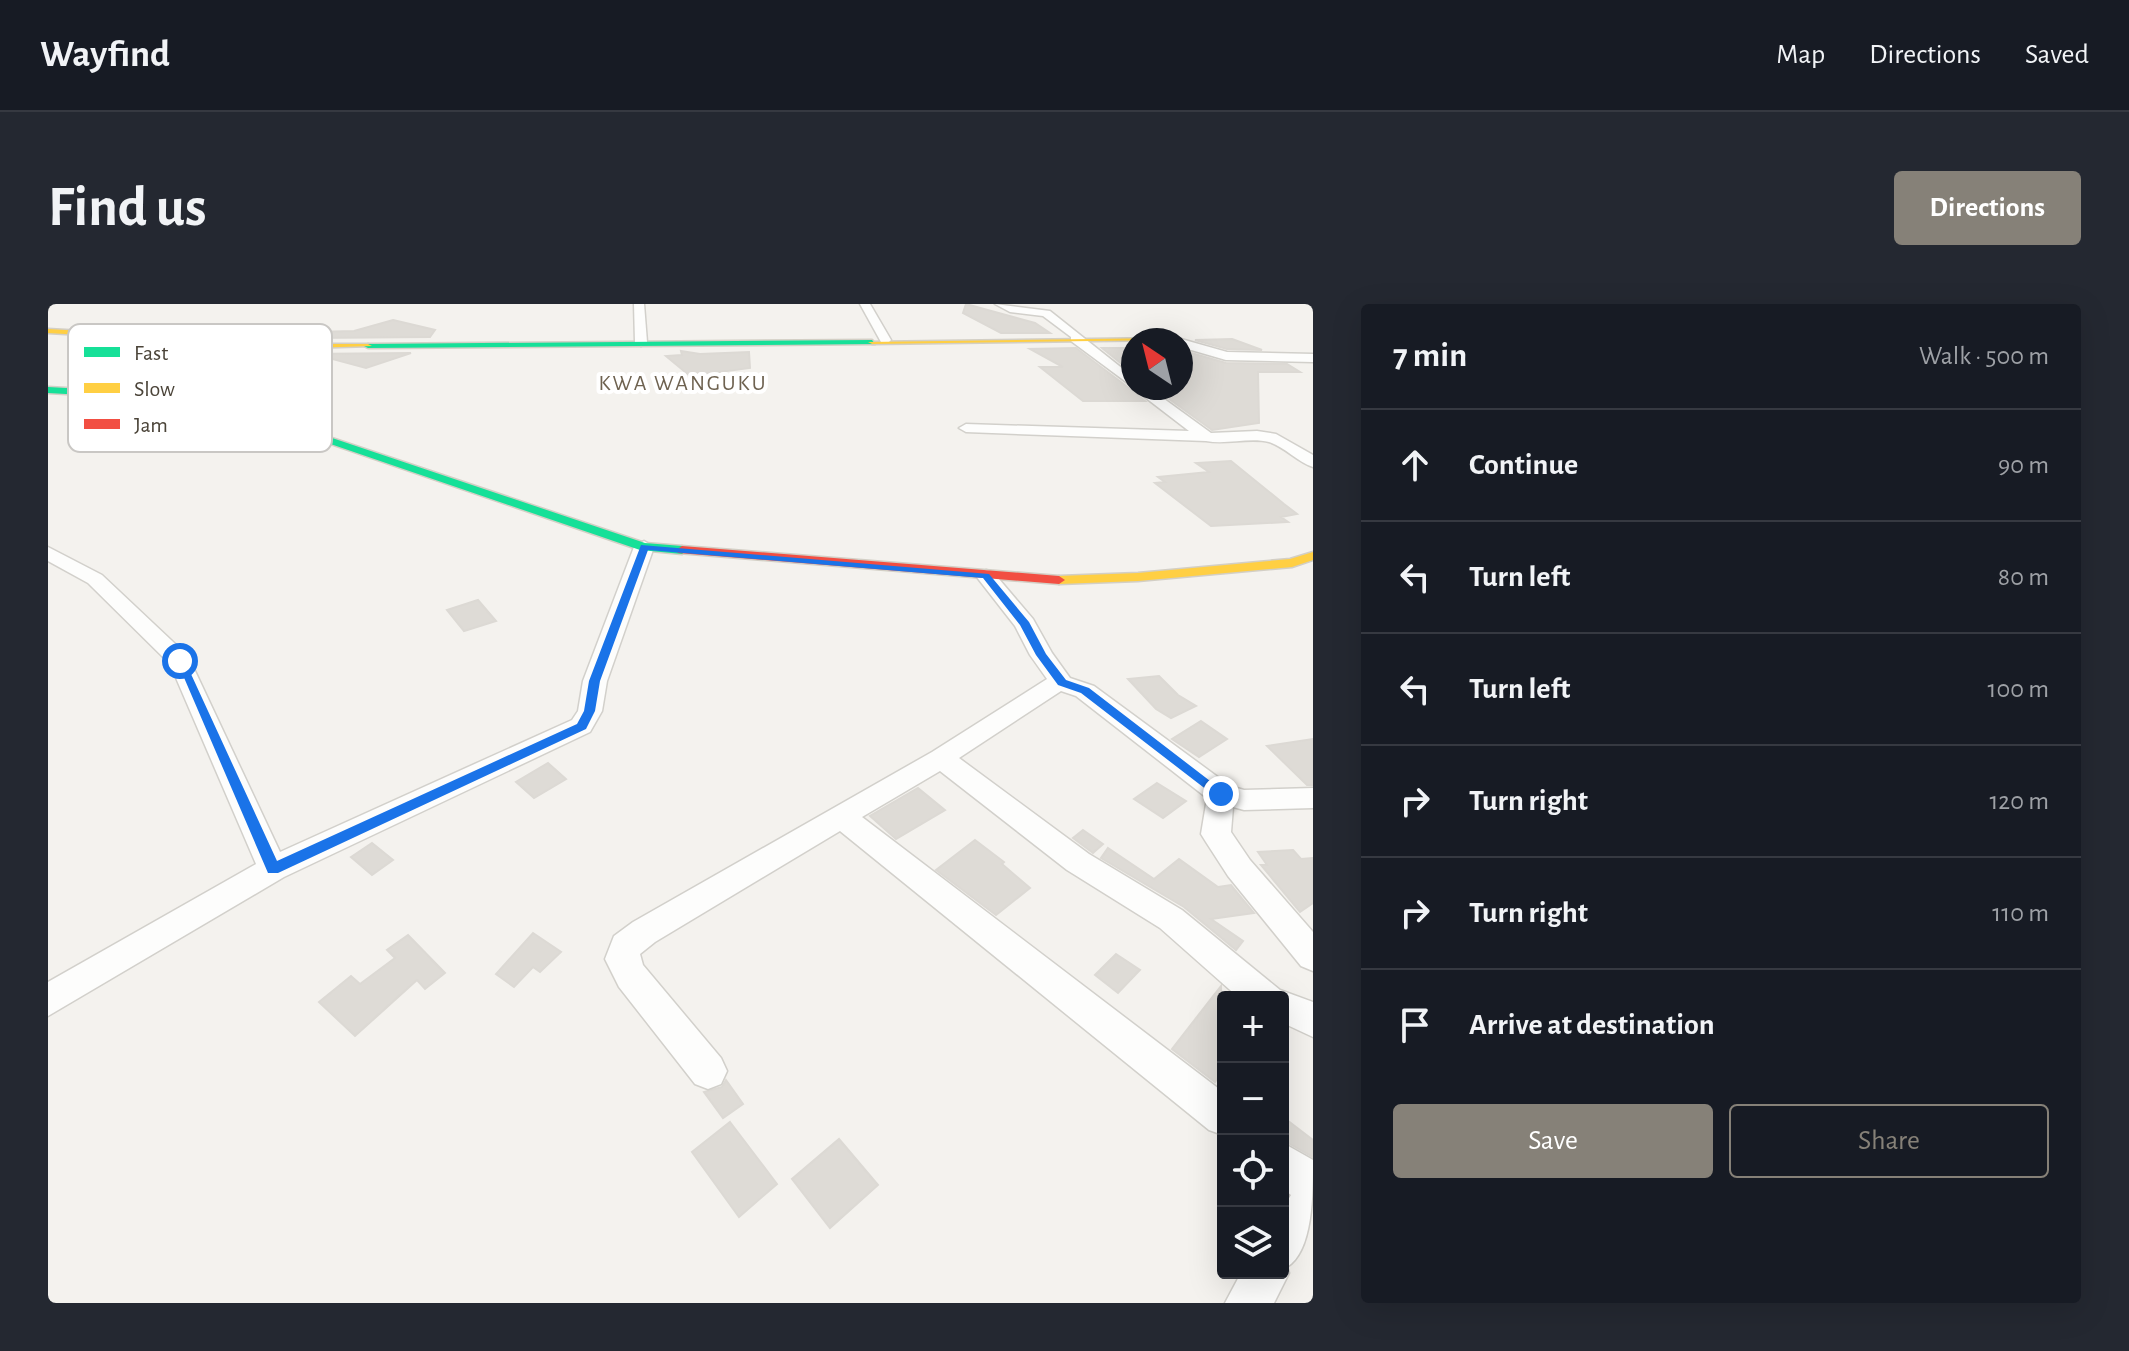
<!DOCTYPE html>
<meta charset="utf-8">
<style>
:root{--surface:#171b24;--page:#242831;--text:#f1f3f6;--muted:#9ea1a6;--line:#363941;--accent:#868178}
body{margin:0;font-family:"Alegreya Sans",sans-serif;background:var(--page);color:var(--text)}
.controls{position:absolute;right:24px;bottom:24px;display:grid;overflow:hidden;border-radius:8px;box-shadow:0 8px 32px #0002}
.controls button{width:72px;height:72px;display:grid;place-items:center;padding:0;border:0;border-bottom:2px solid var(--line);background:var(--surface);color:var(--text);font:40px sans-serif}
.compass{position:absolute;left:1073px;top:24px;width:72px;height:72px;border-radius:50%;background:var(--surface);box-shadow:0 8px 32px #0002;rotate:325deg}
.stop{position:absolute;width:24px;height:24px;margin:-18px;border:6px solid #1a73e8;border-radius:50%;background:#fff}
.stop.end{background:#1a73e8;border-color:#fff;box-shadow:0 2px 8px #0008}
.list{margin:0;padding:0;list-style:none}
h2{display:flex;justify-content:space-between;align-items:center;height:104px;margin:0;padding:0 32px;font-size:34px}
h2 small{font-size:26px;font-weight:400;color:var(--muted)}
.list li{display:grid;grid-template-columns:52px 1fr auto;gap:24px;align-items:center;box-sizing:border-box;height:112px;padding:0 32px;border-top:2px solid var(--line)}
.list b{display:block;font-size:30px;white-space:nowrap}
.list em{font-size:26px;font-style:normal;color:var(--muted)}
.actions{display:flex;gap:16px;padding:24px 32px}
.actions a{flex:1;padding:18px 0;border:2px solid var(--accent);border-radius:8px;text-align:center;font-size:28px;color:var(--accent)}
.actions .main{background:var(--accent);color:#fff}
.icon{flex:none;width:44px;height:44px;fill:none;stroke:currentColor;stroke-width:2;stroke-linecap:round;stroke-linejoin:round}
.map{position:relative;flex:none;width:1265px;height:999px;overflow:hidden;border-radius:8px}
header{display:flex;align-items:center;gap:48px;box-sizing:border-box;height:112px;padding:0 40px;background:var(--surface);border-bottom:2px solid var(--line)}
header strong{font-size:38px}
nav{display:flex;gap:44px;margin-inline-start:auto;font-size:28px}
.intro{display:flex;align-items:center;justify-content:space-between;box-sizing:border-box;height:192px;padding:0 48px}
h1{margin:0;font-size:56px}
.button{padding:20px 36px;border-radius:8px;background:var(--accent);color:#fff;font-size:28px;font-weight:700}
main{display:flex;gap:48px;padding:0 48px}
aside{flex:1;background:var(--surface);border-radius:8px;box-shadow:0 8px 32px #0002}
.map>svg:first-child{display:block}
.building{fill:#dedbd6;stroke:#dcd9d4;stroke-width:2}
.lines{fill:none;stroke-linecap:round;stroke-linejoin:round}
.street-casing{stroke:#d2d0cb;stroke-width:3}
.fast-casing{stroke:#d3cfc5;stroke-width:3}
.slow-casing{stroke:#d3cfc5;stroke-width:3}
.jam-casing{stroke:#d3cfc5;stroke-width:3}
.street{fill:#fdfdfc;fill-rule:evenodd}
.fast{fill:#16e098;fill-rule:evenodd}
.slow{fill:#ffcf43;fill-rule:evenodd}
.jam{fill:#f24e42;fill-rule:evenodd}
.route{fill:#1a73e8}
.labels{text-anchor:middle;stroke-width:8;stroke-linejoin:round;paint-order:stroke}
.far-quarter-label{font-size:22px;letter-spacing:2px;fill:#6e6250;stroke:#fff}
.key{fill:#fff;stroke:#c9c7c4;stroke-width:2}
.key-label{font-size:22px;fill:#4b4439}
</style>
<header>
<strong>Wayfind</strong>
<nav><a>Map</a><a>Directions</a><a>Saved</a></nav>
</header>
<div class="intro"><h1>Find us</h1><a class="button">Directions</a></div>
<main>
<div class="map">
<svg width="1265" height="999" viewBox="0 0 1265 999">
<rect width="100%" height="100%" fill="#f4f2ee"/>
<g class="building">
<path d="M918,0L987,19L1002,29H953L915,9Z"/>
<path d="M345,16L387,26L382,33L263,34L266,28L306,27Z"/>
<path d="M1184,35L1214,46L1179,45L1147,36Z"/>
<path d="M1028,44L1082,85L1097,97H1035L992,63H1015L982,45Z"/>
<path d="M1054,44H1085V69Z"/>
<path d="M1133,46L1178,59L1239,60L1252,68H1210L1211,119L1164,126L1106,84H1133Z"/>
<path d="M633,47L652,50L701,48L702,64L642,72L618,52L634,51Z"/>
<path d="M363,49L318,64L281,54L246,70L256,50Z"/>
<path d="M1183,157L1236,200L1249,210L1233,213L1240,218L1163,222L1107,179L1117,178L1110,173L1161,168L1148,159Z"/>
<path d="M430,296L448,317L416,327L399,306Z"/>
<path d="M1111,372L1130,391L1148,402L1123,414L1108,405L1080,375Z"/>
<path d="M1153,417L1179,435L1151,453L1124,435Z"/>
<path d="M1265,435V481H1259L1219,442Z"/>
<path d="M500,459L518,475L486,494L468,478Z"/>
<path d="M1109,479L1138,497L1115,514L1086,495Z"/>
<path d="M870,484L897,506L848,535L822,512Z"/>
<path d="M1035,526L1055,540L1045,549L1025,534Z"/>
<path d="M927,536L956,558L954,560L982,584L948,611L888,566Z"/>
<path d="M324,539L345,556L324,571L303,553Z"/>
<path d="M1060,544L1106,575L1131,555L1170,583L1183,581L1206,609L1163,615L1195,637L1188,646L1136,603L1053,554Z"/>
<path d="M1245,546L1253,555L1265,554V599L1252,608L1213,561H1219L1210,548Z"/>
<path d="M485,629L513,648L492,668L485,663L466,683L448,670Z"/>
<path d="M360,631L397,669L377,685L369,676L307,732L271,698L303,672L312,680L347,654L339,646Z"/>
<path d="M1068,650L1092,666L1070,689L1047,671Z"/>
<path d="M1173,682L1175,766L1167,778L1124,745Z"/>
<path d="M678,776L695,800L675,814L656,788L674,783Z"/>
<path d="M1235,813L1265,836V853L1235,836Z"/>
<path d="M682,818L729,880L691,913L644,848Z"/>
<path d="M791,835L830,881L782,924L744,875Z"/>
</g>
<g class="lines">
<g class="street-casing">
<g id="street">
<path d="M586,0H596L599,38L593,42L587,38Z"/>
<path d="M812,0H822L843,36L841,38H833Z"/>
<path d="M947,0L1002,7L1085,73V83L1023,37V33L995,12L962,8Z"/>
<path d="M1133,35L1179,48L1265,50V58L1178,56L1133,43Z"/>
<path d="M1085,84H1101L1163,129L1209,127L1228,130L1265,151V163C1249,158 1237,143 1221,138C1201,133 1179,141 1158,137L918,128L911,124L918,120L1141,127Z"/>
<path d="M596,237L606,243L559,377L554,407L542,428L236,573L0,712V678L208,560L122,360L40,279L0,257V243L54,271L140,352L232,548L524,416L530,407L535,377L586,243Z"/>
<path d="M938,266L945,268L985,315L1004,349L1022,374L1046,382L1182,482L1196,486L1265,484V504L1196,506L1185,503L1183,528L1202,556L1265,628V667L1253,662L1180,572L1158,538L1153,530L1159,494L1028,392L1013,387L911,454L1041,550L1134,606L1232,686L1265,698V733L1235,719V693H1190L1112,624L1019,566L892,467L814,513L1175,788V831L1161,826L792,527L607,638L592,650L595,661L673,754L679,767L673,780L660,785L647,780L571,683L557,655L566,632L585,618L884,448L999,375L982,351L967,322L928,272Z"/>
<path d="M1235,839L1265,856C1265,890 1265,947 1239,963L1241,969L1226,999H1177L1193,969H1235V904L1243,891L1235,885Z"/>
</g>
</g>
<g class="fast-casing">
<g id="fast">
<path d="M824,36L827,40L320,44L316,42L320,40Z"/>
<path d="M0,83L126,90L177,98L597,239L634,242L640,246L634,250L592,246L172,102L126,96L0,89Z"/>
</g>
</g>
<g class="slow-casing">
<g id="slow">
<path d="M0,25L260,40H320L324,42L260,44L0,29Z"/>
<path d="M1118,34L1122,36L824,40L820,38Z"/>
<path d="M1265,248V256L1244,263L1090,277L1011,280L1005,276L1011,272L1090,269L1242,255Z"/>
</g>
</g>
<g class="jam-casing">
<path id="jam" d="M634,242L1011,272L1017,276L1011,280L630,249L628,246Z"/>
</g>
<use href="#street" class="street"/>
<use href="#fast" class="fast"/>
<use href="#slow" class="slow"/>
<use href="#jam" class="jam"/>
</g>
<path class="route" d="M593,241L941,270L981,318L998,350L1018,376L1041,384L1179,490L1173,494L1168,493L1033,389L1010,381L988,351L972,321L935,274L600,246L552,377L547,407L538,425L230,569H220L128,355L137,357L229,557L529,420L536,407L541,377Z"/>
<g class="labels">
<g class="far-quarter-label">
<text x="635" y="86">KWA WANGUKU</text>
</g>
</g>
<rect x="20" y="20" width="264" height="128" rx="12" class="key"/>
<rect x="36" y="43" width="36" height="10" fill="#16e098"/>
<rect x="36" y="79" width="36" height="10" fill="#ffcf43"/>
<rect x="36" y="115" width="36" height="10" fill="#f24e42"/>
<g class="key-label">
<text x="86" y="56">Fast</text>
<text x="86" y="92">Slow</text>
<text x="86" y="128">Jam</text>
</g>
</svg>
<div class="controls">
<button>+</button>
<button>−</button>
<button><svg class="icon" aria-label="locate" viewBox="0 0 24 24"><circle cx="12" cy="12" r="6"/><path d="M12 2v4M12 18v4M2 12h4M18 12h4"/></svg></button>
<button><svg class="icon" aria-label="layers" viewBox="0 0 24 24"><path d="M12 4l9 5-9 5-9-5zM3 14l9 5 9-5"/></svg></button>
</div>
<svg class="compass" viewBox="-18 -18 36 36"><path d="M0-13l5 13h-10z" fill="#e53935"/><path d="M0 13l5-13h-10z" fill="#9ea1a6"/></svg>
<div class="stop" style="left:132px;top:357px"></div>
<div class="stop end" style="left:1173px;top:490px"></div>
</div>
<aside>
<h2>7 min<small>Walk · 500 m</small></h2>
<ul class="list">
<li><svg class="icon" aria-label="ahead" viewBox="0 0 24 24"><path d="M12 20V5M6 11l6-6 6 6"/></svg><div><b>Continue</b></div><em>90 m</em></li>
<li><svg class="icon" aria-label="left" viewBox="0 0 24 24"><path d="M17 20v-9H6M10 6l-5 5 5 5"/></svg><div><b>Turn left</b></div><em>80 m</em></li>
<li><svg class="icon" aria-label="left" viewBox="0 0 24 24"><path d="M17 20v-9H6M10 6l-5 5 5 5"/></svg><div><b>Turn left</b></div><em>100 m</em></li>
<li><svg class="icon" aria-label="right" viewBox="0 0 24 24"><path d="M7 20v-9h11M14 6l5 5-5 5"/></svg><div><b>Turn right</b></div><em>120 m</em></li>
<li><svg class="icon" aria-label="right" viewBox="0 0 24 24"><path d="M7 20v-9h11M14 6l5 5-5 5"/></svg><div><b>Turn right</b></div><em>110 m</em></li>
<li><svg class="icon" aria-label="arrive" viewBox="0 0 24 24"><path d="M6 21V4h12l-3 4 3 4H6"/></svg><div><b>Arrive at destination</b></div></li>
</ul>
<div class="actions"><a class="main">Save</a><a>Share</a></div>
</aside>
</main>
